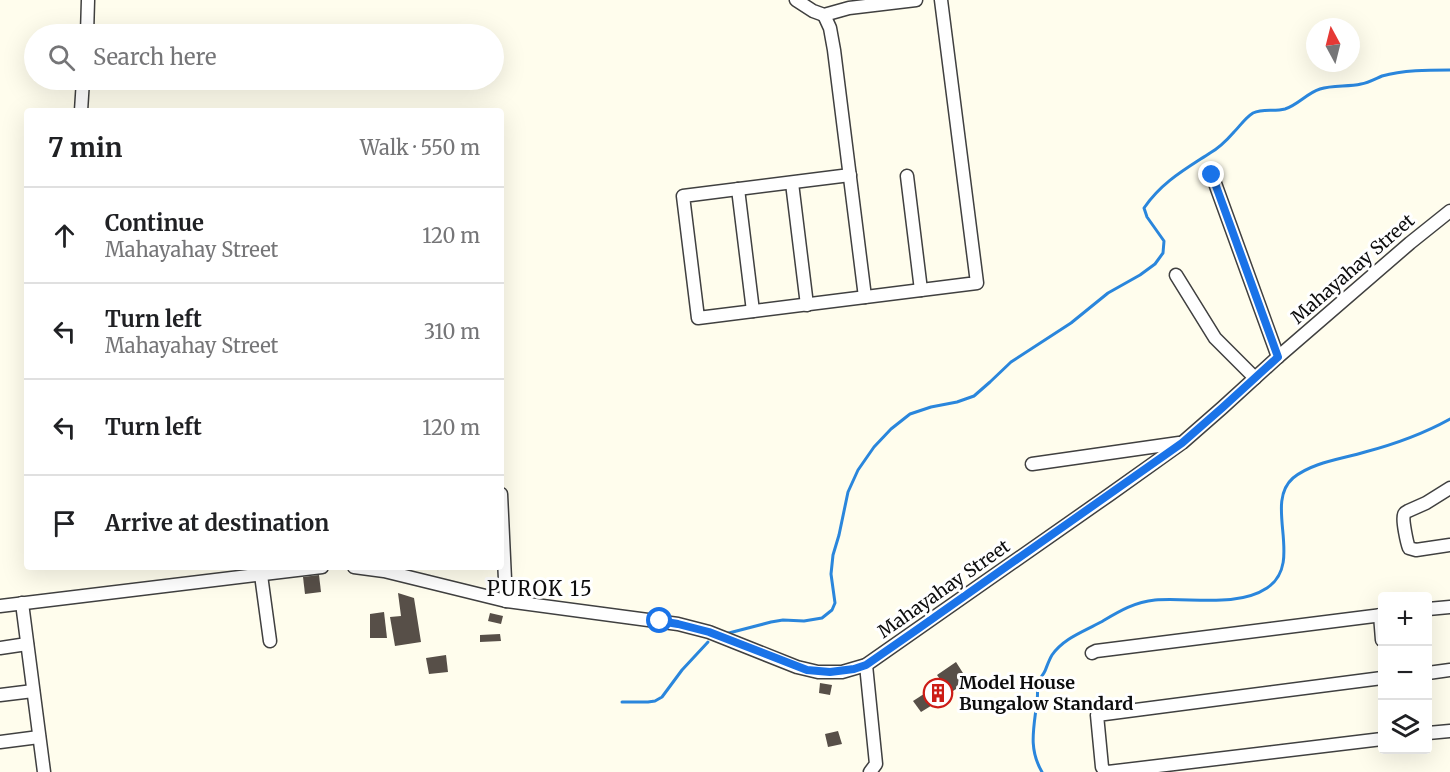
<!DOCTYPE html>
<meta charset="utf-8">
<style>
:root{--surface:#fff;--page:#f6f6f6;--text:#202124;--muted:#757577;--line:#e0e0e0}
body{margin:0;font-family:Merriweather,serif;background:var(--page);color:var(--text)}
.controls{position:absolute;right:18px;bottom:18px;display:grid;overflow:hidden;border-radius:6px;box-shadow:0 6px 24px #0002}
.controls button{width:54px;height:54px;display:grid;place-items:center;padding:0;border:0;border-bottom:2px solid var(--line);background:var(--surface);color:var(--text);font:30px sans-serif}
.compass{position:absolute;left:1306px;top:18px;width:54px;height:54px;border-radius:50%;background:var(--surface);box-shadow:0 6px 24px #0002;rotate:353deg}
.stop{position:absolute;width:18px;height:18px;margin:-14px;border:4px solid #1a73e8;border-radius:50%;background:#fff}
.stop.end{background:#1a73e8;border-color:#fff;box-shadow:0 2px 6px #0008}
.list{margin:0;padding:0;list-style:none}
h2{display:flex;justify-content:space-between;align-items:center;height:78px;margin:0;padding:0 24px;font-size:26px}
h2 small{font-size:20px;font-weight:400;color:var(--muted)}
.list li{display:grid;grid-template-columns:39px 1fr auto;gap:18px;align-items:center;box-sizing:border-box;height:96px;padding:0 24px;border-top:2px solid var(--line)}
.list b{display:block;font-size:22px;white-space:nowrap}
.list p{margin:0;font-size:20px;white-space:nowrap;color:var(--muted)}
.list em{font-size:20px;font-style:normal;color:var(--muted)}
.icon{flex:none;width:33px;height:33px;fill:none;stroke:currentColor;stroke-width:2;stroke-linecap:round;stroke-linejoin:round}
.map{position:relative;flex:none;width:1450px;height:772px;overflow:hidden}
.search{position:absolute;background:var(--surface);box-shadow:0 6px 24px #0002;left:24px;top:24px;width:480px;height:66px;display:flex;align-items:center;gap:15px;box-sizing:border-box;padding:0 21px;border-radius:33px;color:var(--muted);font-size:22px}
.panel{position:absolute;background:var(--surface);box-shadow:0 6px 24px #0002;left:24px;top:108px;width:480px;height:462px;border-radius:6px}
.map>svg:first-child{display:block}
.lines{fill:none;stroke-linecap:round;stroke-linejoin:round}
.stream{stroke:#2a86dc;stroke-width:3}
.building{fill:#574f48}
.street-casing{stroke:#404040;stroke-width:15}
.street{stroke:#fff;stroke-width:12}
.route{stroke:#1a73e8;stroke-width:8}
.labels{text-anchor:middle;stroke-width:6;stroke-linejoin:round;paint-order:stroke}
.street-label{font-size:18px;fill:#0d0d0d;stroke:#fff}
.poi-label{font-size:18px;font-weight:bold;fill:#0d0d0d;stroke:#fff;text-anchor:start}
.neighbourhood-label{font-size:20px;letter-spacing:1.5px;fill:#0d0d0d;stroke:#fff}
</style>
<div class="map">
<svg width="1450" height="772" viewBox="0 0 1450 772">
<rect width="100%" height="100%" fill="#fffded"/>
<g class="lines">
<g class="stream">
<path d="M725,634L771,622L783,620L804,621L822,618L832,610L835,603L831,574L833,555L839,535L848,492L858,470L874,447L891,429L910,414L931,407L957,402L974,396L990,382L1011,362L1071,323L1108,293L1140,275L1155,264L1163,253L1164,241L1147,217L1144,208C1162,182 1184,170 1210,153C1219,148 1227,140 1234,132C1240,126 1245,118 1253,113C1263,108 1274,112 1285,109C1298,105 1307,93 1320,89C1333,85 1348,87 1361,84C1368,83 1375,79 1382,76C1403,70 1428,70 1450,70"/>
<path d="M622,702H648L655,701L662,697L682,670L708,642"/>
<path d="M1042,772C1028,748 1034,728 1037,701C1038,696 1037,689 1038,683C1039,679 1043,675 1045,671C1047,666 1049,660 1052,655C1064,638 1083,632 1101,622C1118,612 1134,602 1155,600C1189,597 1237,608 1267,588C1305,563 1263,504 1293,478C1313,462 1342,459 1365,452C1395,444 1423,434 1450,419"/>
</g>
</g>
<g class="building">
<path d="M319,575L321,592L305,594L303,577Z"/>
<path d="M398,593L414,598L421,642L395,646L390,617L401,616Z"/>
<path d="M384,612L387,638H370V614Z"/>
<path d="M490,613L503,616L501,624L488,621Z"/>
<path d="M500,634L501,641L480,642V635Z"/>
<path d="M446,655L448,672L429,674L426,658Z"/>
<path d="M956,662L968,681L935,703L928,691L942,682L937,675Z"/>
<path d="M820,683L832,685L830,695L819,693Z"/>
<path d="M927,692L934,704L921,712L913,701Z"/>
<path d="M838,731L842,744L828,747L825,734Z"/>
</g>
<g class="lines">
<g class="street-casing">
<g id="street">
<path d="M796,0L813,11L824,15L849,8L916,0"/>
<path d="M824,15L830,28L834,50L865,297"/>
<path d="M87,34L88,0"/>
<path d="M81,111L83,80"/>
<path d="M850,175L683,196L698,318L977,283L941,0"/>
<path d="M1212,175L1278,357"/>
<path d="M907,176L921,290"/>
<path d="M792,183L807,305"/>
<path d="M738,189L753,311"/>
<path d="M1176,275L1215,338L1255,378"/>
<path d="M1032,464L1179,443"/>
<path d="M1450,488L1426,503L1408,511C1406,512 1404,513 1404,515C1402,520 1407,543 1409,548L1416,550L1450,545"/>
<path d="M501,494L506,601"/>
<path d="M354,567L384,571L506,601L678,624L709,632L797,667L818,672H842L866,665L1109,495L1182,443L1222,408L1278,357L1410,243L1450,211"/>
<path d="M261,575L270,641"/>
<path d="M22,603L44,772"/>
<path d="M0,606L322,567"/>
<path d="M1428,609L1450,607"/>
<path d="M1380,615L1382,640"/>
<path d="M0,648L27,644"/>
<path d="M1092,653L1096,651L1382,615"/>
<path d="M866,665L876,764L870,772"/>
<path d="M1428,673L1450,670"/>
<path d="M1382,678L1097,715L1102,767L1104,770L1108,772L1382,739"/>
<path d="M0,695L33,691"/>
<path d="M1428,733L1450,731"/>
<path d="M0,742L39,737"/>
</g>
</g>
<use href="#street" class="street"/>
</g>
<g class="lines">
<path class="route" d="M660,621L678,624L709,632L807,670L830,672L854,669L866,665L915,631L1182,443L1222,408L1278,357L1212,175"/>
</g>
<defs>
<g id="building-ring" transform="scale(1.5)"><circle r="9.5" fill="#fff" stroke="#cc1c16" stroke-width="1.5"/><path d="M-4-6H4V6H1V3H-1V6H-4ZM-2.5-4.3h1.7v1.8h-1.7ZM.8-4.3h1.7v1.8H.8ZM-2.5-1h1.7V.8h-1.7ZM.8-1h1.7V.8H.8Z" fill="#cc1c16"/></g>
</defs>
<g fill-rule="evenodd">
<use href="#building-ring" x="938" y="693"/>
</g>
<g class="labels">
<g class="street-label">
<text transform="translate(1353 269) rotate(-41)" y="6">Mahayahay Street</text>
<text transform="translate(944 589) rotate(-35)" y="6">Mahayahay Street</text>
</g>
<g class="poi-label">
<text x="959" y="689">Model House<tspan x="959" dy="21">Bungalow Standard</tspan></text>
</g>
<g class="neighbourhood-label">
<text x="540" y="596">PUROK 15</text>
</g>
</g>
</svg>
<div class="controls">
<button>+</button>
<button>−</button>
<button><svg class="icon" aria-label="layers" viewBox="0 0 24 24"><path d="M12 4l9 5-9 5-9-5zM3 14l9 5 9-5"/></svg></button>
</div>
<svg class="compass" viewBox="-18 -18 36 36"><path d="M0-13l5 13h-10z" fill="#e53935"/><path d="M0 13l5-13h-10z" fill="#757577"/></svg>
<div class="stop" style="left:660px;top:621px"></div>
<div class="stop end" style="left:1212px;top:175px"></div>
<div class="search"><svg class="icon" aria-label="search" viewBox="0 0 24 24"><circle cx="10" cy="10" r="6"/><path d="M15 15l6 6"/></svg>Search here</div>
<section class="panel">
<h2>7 min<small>Walk · 550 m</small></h2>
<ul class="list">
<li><svg class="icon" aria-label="ahead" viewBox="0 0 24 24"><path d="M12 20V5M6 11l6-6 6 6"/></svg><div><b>Continue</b><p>Mahayahay Street</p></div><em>120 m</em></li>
<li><svg class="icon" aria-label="left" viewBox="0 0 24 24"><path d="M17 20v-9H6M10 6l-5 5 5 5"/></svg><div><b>Turn left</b><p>Mahayahay Street</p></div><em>310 m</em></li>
<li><svg class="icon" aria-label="left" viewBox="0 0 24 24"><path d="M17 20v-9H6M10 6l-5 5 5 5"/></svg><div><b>Turn left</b></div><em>120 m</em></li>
<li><svg class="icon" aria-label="arrive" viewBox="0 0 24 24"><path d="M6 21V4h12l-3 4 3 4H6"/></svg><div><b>Arrive at destination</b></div></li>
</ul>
</section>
</div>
